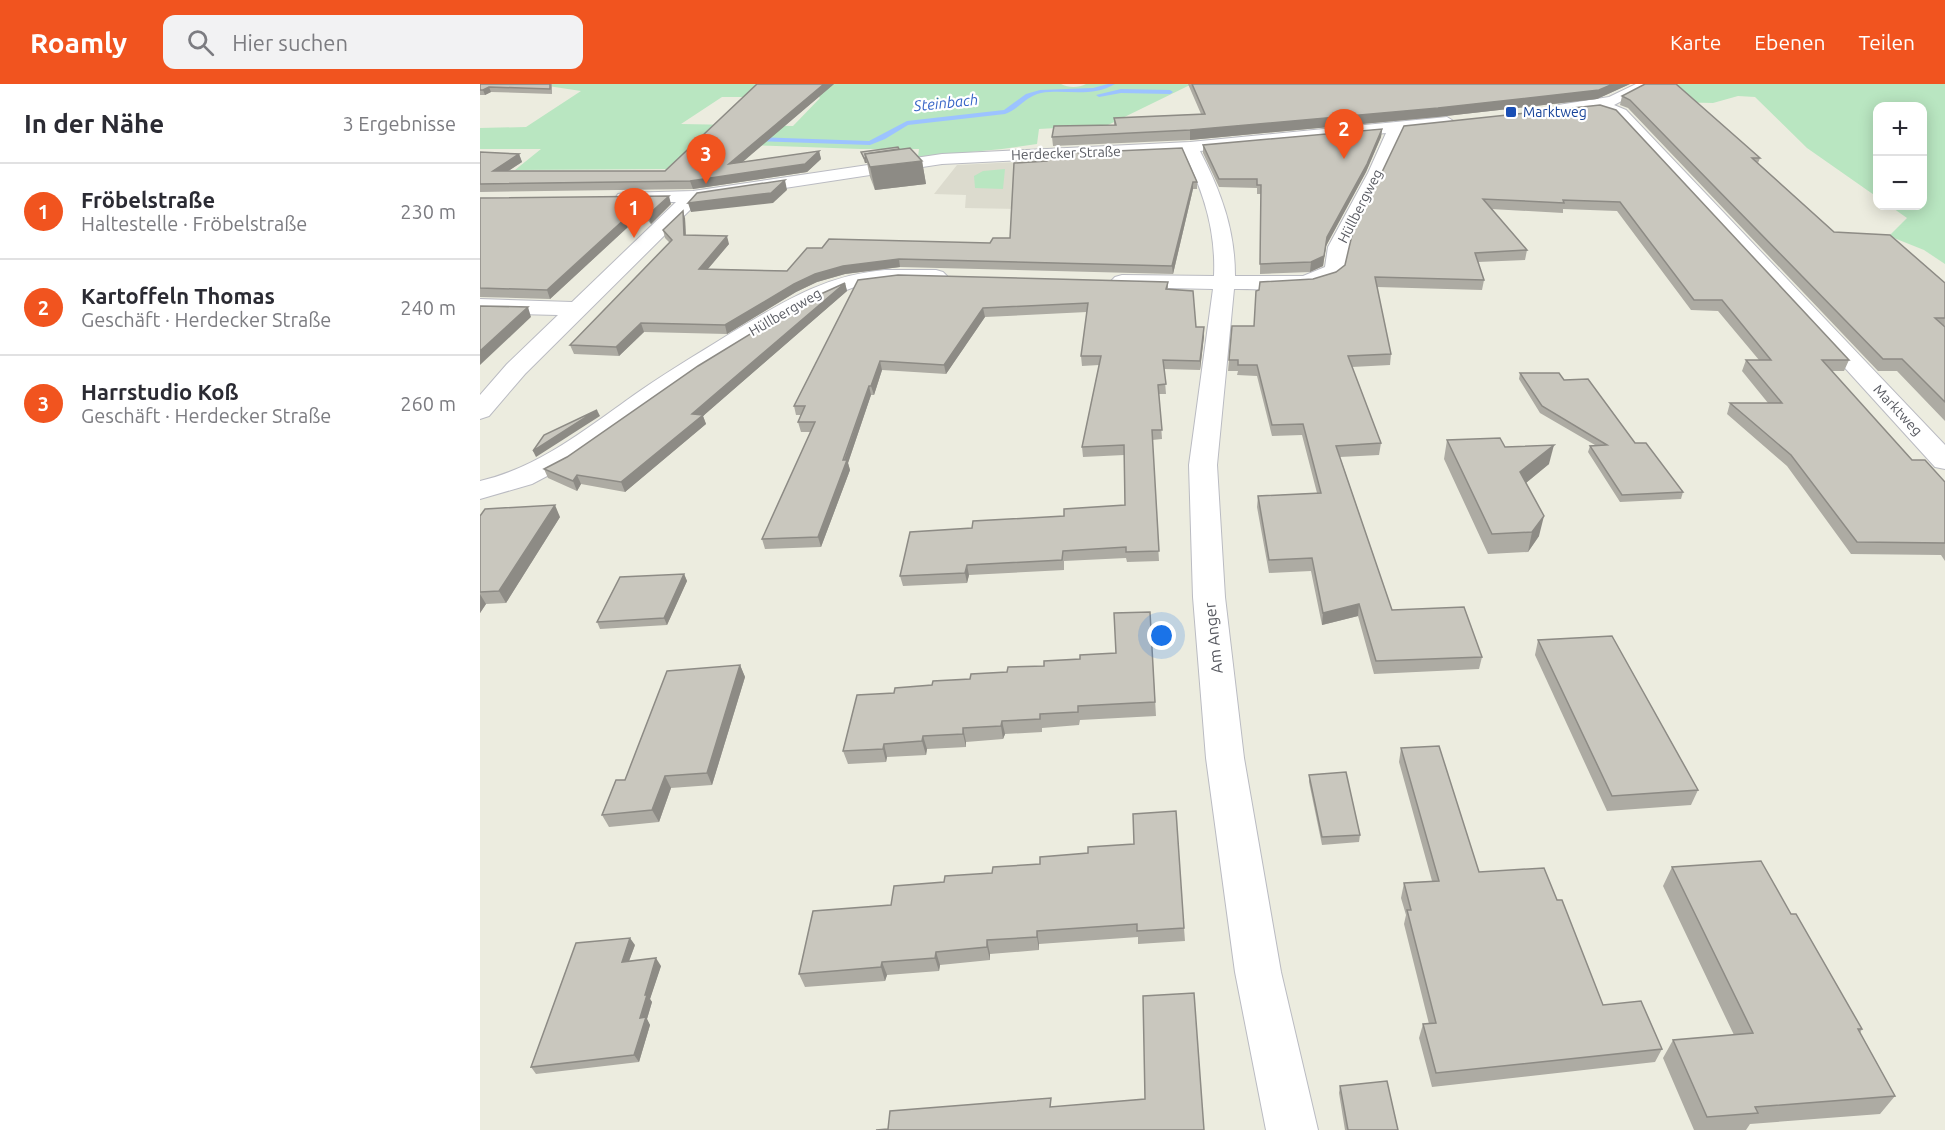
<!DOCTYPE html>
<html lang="de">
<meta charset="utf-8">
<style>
:root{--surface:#fff;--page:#f2f2f3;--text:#2b2b33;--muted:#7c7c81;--line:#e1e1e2;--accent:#f1541f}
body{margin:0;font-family:Ubuntu,sans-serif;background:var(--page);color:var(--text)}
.controls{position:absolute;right:18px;top:18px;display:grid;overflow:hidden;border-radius:12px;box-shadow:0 3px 15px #0003}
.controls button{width:54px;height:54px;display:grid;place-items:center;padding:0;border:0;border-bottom:2px solid var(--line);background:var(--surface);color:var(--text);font:30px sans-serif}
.you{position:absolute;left:682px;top:552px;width:21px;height:21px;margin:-15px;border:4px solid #fff;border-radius:50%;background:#1a73e8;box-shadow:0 0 0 9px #1a73e833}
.badge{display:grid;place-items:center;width:39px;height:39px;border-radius:50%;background:var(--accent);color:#fff;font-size:20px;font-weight:700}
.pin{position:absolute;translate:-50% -50px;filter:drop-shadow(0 2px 3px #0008)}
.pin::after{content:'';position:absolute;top:32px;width:21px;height:18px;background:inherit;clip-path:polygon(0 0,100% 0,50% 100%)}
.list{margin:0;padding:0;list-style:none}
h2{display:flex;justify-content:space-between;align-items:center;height:78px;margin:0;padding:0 24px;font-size:26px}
h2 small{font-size:20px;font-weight:400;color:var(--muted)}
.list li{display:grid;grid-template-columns:39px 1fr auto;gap:18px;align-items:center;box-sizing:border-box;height:96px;padding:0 24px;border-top:2px solid var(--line)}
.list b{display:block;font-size:22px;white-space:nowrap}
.list p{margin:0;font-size:20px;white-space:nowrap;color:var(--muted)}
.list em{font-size:20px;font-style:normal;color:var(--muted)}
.icon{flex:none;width:33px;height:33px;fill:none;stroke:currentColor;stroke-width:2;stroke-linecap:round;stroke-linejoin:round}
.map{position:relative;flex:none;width:1465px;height:1046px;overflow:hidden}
header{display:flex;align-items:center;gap:36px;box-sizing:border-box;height:84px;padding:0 30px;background:var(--accent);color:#fff}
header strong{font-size:28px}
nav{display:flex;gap:33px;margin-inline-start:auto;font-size:21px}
.search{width:420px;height:54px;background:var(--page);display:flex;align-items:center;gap:15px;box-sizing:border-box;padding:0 21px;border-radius:12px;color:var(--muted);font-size:22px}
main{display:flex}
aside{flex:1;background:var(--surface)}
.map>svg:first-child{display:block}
.education{fill:#dcdbce}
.green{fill:#b9e6c1;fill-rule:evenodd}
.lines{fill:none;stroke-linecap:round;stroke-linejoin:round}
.stream{fill:#9cc3ff;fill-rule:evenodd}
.street-casing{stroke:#babbc2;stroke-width:2}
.street{fill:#fff;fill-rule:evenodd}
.wall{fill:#adaba3}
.shaded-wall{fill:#8d8b85}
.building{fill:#c9c7be;stroke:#8d8b85;stroke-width:1.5}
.transit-dot{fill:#1a4fb4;stroke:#fff;stroke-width:2}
.labels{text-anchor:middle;stroke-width:4.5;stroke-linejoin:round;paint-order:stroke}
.far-transit-label{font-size:14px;fill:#164399;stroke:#fff;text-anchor:start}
.far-street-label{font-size:14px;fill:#585a61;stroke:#fff}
.far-water-label{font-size:15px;font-style:italic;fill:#3966c7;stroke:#fff}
.street-label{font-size:16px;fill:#585a61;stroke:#fff}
</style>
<header>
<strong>Roamly</strong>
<div class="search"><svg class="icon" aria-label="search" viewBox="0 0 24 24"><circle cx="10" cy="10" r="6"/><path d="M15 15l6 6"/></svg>Hier suchen</div>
<nav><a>Karte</a><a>Ebenen</a><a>Teilen</a></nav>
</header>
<main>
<aside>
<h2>In der Nähe<small>3 Ergebnisse</small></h2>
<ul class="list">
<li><span class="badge">1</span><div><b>Fröbelstraße</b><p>Haltestelle · Fröbelstraße</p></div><em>230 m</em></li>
<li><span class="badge">2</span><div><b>Kartoffeln Thomas</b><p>Geschäft · Herdecker Straße</p></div><em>240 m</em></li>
<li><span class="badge">3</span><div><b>Harrstudio Koß</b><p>Geschäft · Herdecker Straße</p></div><em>260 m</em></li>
</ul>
</aside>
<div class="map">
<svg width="1465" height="1046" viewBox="0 0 1465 1046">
<rect width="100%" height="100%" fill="#ececdf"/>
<path class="education" d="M639,73L629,127L485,124L486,111L454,110L477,81Z"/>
<g class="green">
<path d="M55,0H581C588,4 599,4 606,0H712L628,41L559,45L557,60L522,65L438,73L439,65H381L271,61L192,85L35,86L61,65H0V44L46,43L101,7ZM242,13H339L340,14L313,42L201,40Z"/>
<path d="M1184,0H1465V180L1444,166L1409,152L1427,134L1410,122H1442V22H1398L1397,113L1327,64L1275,13L1258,12L1233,19L1150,17Z"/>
<path d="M525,85L523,105L495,104L494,92L503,87Z"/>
</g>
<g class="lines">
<g class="stream">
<path d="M628,0H635C612,14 585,5 561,9C546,12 539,25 525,30L428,41L405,55L390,61L273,57L270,55L273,53L389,57L427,37L524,26L546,10L560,6L613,4Z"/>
<path d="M641,5L690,6L693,8L690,10L641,9L619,13L616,11Z"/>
</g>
<g class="street-casing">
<g id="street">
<path d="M1156,0H1174L1134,21L1146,26L1465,361V385L1455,383L1136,32L1115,24L1078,31L1070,26L1078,21L1129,13Z"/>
<path d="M967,33L975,38L972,41L922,47C907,86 887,122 870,160C866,169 870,184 862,191C839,213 784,204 754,205L737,381L745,513L764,674L801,888L838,1046H786L755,888L726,674L713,513L709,381L733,205L642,203L635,201L631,197L635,193L642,191L734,192C736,147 724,109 704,68L462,80L219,117L45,290L9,332L0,335V311L27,280L78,231L0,229V215L92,218L196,118H138L135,114L138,110L144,109L213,107L462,70L710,58ZM906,49L888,89L848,163L845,183L823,192H755C755,145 741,108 720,67Z"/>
<path d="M405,186H456L463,188L467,192L463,196L380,201L342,215L218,291L88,381L52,400L0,415V397C56,384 101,349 147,316C180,292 216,271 251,249C302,219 344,191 405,186Z"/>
</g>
</g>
<use href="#street" class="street"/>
</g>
<g class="wall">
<path d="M0,0H72V10L11,8L5,11H0Z"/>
<path d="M277,0H354L262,78L339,67L341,75L327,88L213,105L0,108V68L39,70L42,78L28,87H185Z"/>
<path d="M708,0H1150L1117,15L957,33L710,56L573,62L572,53L634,41V34L721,30Z"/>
<path d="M1142,12L1280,74L1278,79L1354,148L1465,199V337L1417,287H1398L1148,24L1140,21Z"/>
<path d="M1120,21L1369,276L1364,287H1351L1432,376L1465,398V477L1461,471L1371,470L1307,382L1247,330L1250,319H1288L1262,287L1266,276H1279L1238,227L1211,226L1137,127L1083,125V129L1011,125L1047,166L1045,176L998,178L1004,196L1002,206L897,203L911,270L910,281L872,283L901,359L899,371L860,373L912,526L1002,573L999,585L894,590L878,532L842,541L831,487L789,489L777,423L778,412L837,409L822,351L792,352L777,292L757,291L758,287H748L749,276L774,242L833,195L856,188Z"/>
<path d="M902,45L901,53L886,88L846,162L843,182L830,188L780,190L781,110H777V104L739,103L723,69V61Z"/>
<path d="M419,65L442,77L446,100L395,106L390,93L387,79H385L381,68Z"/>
<path d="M534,79L717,98V105H713L693,190L420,183L365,190L337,198L316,208L247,250L164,248L139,272L94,270L90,261L190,159L185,154L183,146L205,134L206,151L249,160L228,185L307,187L342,164L510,159L530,154Z"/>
<path d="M0,114L191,120L171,140L162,130L70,215L0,213Z"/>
<path d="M378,196L688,198V205L716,243L724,252L720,286L684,285L686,310H679L682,355L672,356L679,477L647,478L646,474L584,477V486L489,491L487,499L423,502L420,492L492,444L584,432L645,421L644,371L603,373L602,363L619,281L602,282L601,272L607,228L505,233L466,290L402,286L394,311H391L368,379L370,386L341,463L285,465L282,455L331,348H321L318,338L321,331H316L314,322Z"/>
<path d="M365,199L367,207L223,332L226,340L145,408L101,400L97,407L68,394L64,385L87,373Z"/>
<path d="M1040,289L1084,296L1155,359L1203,408L1201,415L1140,418L1108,368L1110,362L1115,361L1060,329L1039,295Z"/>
<path d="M967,356L1025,363L1069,380L1046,399L1059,452L1048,468L1008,470L964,375Z"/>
<path d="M0,432L80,433L26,519L6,520L0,529Z"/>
<path d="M204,490L207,497L187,541L120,545L117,538Z"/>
<path d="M670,528L676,632L600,636L599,641L562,644V648L525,650L523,655L486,658V663L447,665L446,671L407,673L406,678L368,680L363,667L414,609L636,569Z"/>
<path d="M1058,556L1218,706L1211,721L1127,727L1055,571Z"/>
<path d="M260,581L265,593L232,701L191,704L179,738L129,743L122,731L145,696Z"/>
<path d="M921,664L999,788L1077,816L1123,921L1182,965L1175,978L952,1003L939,954L943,940H949L924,840L926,831L921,814L924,799L952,797L919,678Z"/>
<path d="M829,691L880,751L879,758L842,761L829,698Z"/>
<path d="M1192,783L1311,830L1382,945L1380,949L1415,1012L1400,1030L1270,1040L1266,1046H1214L1183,974L1193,956L1254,951L1183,802Z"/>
<path d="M512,789L704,844L705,857L658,860V853L559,860V866L510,870V876L460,881L459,887L407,891L405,897L325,903L319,890L411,821L464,798Z"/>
<path d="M155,861L149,877L181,882L170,915L172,918L167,935L170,941L159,978L56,990L51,983Z"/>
<path d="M860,1002L918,1046H865L859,1009Z"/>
</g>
<g class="shaded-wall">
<path d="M344,0H354L251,88L249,80Z"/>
<path d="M1133,0H1150L1117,15L957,33L710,56V46Z"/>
<path d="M9,3L11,8L5,11L3,6Z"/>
<path d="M902,45L901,53L886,88L846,162L843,182L830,188L831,178L847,153Z"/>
<path d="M339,67L341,75L327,88L213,105L210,97Z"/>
<path d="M39,70L42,78L16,95L13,87Z"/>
<path d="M384,74H386L387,79H385Z"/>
<path d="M442,77L446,100L395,106L390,83Z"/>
<path d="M305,96L307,106L293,119L211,128L208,119Z"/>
<path d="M713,98V105L693,190L692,182Z"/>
<path d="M189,112L191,120L171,140L168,131Z"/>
<path d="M159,122L162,130L70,215L67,206Z"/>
<path d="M203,127L205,134L206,159L204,151Z"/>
<path d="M247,152L249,160L221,193L219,185Z"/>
<path d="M419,175L420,183L365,190L337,198L316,208L247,250L245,241L314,200L335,190L363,182Z"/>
<path d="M365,199L367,207L223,332L226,340L145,408L141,398L212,330Z"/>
<path d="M48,223L51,233L0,281V267Z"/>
<path d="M503,224L505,233L466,290L464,281Z"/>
<path d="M161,239L164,248L139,272L136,263Z"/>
<path d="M724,243V252L720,286V277Z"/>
<path d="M400,277L402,286L394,311L391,302Z"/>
<path d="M389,302L391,311L368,379L370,386L341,463L338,453Z"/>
<path d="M117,326L120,332L56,373L53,367Z"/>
<path d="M1074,361L1069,380L1036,407L1040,388Z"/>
<path d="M97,391L101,400L97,407L93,397Z"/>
<path d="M75,421L80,433L26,519L19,507Z"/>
<path d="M1064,432L1059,452L1048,468L1052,448Z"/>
<path d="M487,481L489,491L487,499L485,489Z"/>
<path d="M204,490L207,497L187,541L184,534Z"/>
<path d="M0,510L6,520L0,529Z"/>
<path d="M879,520L878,532L842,541L843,529Z"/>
<path d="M260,581L265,593L232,701L227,689Z"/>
<path d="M522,637L525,650L523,655L521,642Z"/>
<path d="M483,644L486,658V663L483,650Z"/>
<path d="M443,652L447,665L446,671L442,657Z"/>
<path d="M404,660L407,673L406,678L403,665Z"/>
<path d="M185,692L191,704L179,738L172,726Z"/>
<path d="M557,847L559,860V866L557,853Z"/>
<path d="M150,854L155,861L146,885L142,878Z"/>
<path d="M507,856L510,870V876L507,863Z"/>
<path d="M456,868L460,881L459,887L455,874Z"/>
<path d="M176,874L181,882L170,915L172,918L167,935L170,941L159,978L154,971L165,911Z"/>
<path d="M402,878L407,891L405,897L401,883Z"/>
</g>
<g class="building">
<path d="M0,0H70V5L9,3L3,6H0Z"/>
<path d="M277,0H344L249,80L339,67L325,80L210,97L0,100V68L39,70L13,87H185Z"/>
<path d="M712,0H1133L1119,6L958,24L710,46L572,53L574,42L636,41L634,34L725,30Z"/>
<path d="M1165,0H1196L1280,74H1272L1354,148L1410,151L1465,199V234H1455L1465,243V318L1422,275H1403L1150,16L1142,12Z"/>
<path d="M1120,21L1136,26L1369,276H1342L1432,376H1445L1465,398V459L1377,458L1311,371L1250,319H1302L1266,276H1291L1242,216H1214L1140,118L1083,116L1084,119L1003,115L1047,166L995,169L1004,196L895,193L911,270L868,272L901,359L856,362L912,526L984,523L1002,573L896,577L879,520L843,529L832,474L789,476L778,412L841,409L823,340L792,341L777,281H758V276H749L752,242H774L776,207L779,206L780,198L833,195L856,188L865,181L872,151L924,42Z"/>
<path d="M902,45L887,80L847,153L844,172L831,178L780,180L781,101H777V95H739L723,61Z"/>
<path d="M418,63L419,65L385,70L386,74H384L381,68Z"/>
<path d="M430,64L442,77L390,83L385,70Z"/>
<path d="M702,64L717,98H713L692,182L419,175L363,182L335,190L314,200L245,241L161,239L136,263L90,261L192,156L183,146L203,127L204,151L247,152L219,185L307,187L327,164H342L349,155L510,159L513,154H530L534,79L567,77L569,70Z"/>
<path d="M305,96L291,109L208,119L217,109Z"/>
<path d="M189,112L168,131L159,122L67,206L0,204V114Z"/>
<path d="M418,191L688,198L686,205L713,207L716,243H724L720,277L683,276L686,300L678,301L682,346H672L679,467L646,468V463L583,467L582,476L487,481L485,489L420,492L430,448L492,444L493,437L584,432V425L645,421L644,361L602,363L621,272H601L608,219L503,224L464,281L400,277L391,302H389L363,376H367L338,453L282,455L335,338H318L325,322H314L378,196Z"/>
<path d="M365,199L212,330L223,331L141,398L97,391L93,397L64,385L87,373L218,282L321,219Z"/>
<path d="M0,222L48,223L0,267Z"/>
<path d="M1040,289H1079L1084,296L1108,295L1155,359H1166L1203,408L1142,411L1110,362L1127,361L1062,322Z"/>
<path d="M117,326L53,367L64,351Z"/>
<path d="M1020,354L1025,363L1074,361L1040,388L1064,432L1052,448L1012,450L967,356Z"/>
<path d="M75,421L19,507L0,508V432L5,425Z"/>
<path d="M204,490L184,534L117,538L140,493Z"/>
<path d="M670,528L675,618L598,622V628L560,630V635L522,637L521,642L483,644V650L443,652L442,657L404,660L403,665L363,667L377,611L414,609L415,604L452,601L453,597L490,595L491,590L527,588L528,583L564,582V577L600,575V571L636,569L634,529Z"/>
<path d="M1132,552L1218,706L1132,712L1058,556Z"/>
<path d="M260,581L227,689L185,692L172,726L122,731L136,696H145L187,587Z"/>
<path d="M959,662L999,788L1064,784L1077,816H1082L1123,921L1161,917L1182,965L956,989L943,940L956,939L927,826H931L924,799L959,797L921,664Z"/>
<path d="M866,688L880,751L842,753L829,691Z"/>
<path d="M696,727L704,844L657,847V840L557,847V853L507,856V863L456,868L455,874L402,878L401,883L319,890L333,827L411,821L414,802L464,798L465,792L512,789L513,783L560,780V773L608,769V763L654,760L653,730Z"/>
<path d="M1281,777L1311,830H1316L1382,945H1378L1415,1012L1275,1023L1278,1029L1227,1033L1193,956L1273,949L1192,783Z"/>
<path d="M150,854L142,878L176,874L165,911H167L160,934L166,933L154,971L51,983L96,859Z"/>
<path d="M714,909L724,1046H396L408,1045L410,1027L571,1014L570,1023L665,1015L663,912Z"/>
<path d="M907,997L918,1046H868L860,1002Z"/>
</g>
<rect class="transit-dot" x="1025" y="22" width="12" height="12" rx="3"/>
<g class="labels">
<g class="far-transit-label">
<text x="1043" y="33">Marktweg</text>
</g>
<g class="far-street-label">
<text transform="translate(586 69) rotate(-2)" y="5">Herdecker Straße</text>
<text transform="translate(880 122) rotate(-63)" y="5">Hüllbergweg</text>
<text transform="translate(305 228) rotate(-30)" y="5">Hüllbergweg</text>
<text transform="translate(1418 326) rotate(47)" y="5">Marktweg</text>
</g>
<g class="far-water-label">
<text transform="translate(466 19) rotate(-6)" y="5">Steinbach</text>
</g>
<g class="street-label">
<text transform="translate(733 554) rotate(-96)" y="6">Am Anger</text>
</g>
</g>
</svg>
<div class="controls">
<button>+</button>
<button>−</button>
</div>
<div class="you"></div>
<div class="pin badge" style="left:154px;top:154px">1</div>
<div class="pin badge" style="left:864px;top:75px">2</div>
<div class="pin badge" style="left:226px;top:100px">3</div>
</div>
</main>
